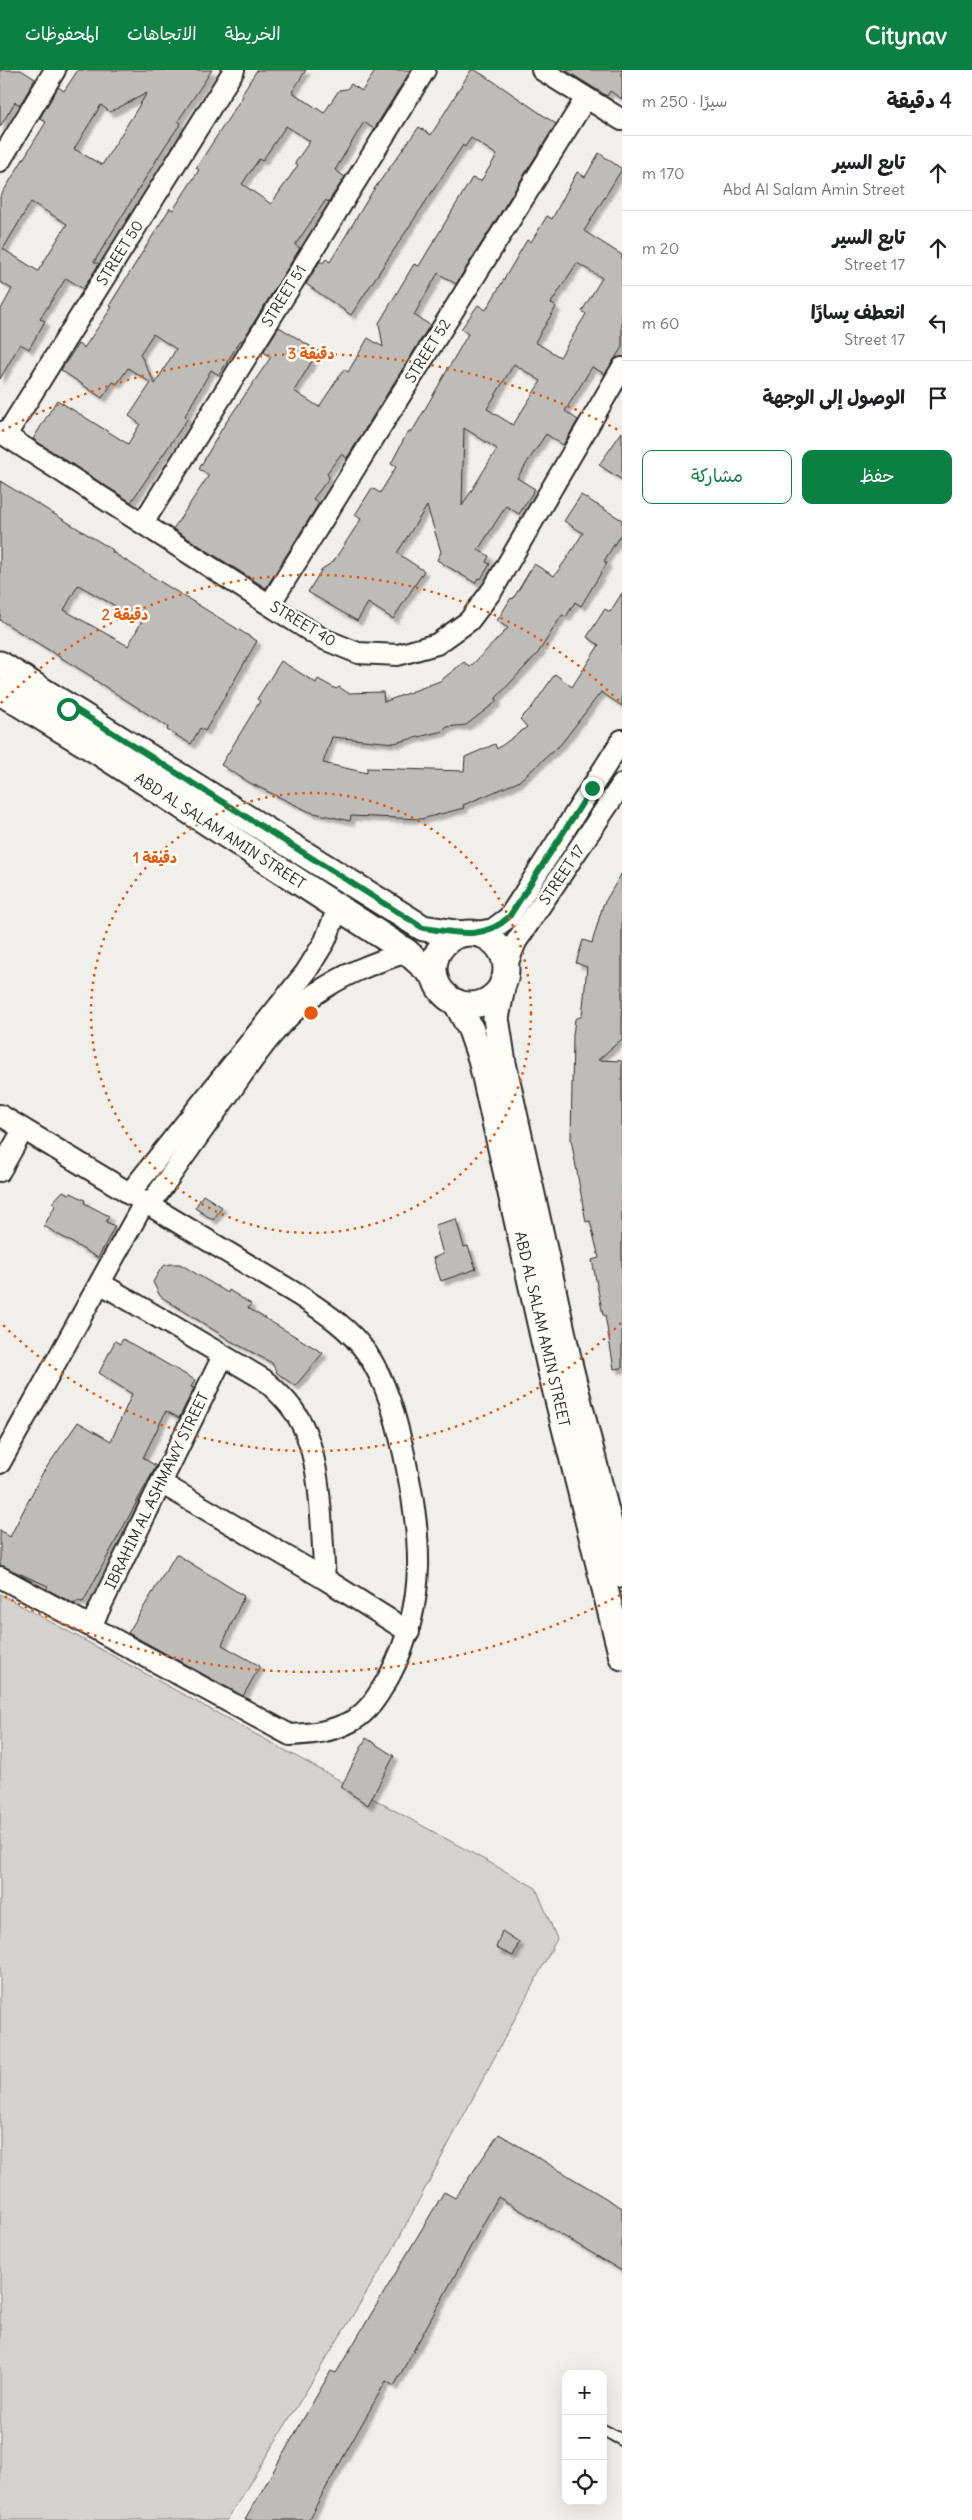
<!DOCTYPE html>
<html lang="ar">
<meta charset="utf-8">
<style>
:root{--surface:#fff;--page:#f2f2f2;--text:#202124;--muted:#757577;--line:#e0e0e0;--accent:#0b8043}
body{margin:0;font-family:Delius,"Playpen Sans Arabic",sans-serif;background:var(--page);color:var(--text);direction:rtl}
.controls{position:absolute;right:15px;bottom:15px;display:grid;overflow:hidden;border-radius:10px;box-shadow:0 5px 20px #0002}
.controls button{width:45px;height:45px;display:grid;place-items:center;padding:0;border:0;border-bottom:1px solid var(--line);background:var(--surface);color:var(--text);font:25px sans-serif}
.stop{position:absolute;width:15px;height:15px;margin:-11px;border:4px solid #0b8043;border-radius:50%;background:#fff}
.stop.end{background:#0b8043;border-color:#fff;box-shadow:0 1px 5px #0008}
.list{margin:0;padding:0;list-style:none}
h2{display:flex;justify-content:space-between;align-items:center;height:65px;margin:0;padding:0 20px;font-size:21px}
h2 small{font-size:16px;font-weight:400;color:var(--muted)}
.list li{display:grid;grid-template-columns:32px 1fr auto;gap:15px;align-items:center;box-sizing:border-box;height:75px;padding:0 20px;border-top:1px solid var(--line)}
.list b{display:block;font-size:19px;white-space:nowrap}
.list p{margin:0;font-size:16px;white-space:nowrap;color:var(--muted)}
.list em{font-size:16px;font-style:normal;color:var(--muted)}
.actions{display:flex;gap:10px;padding:15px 20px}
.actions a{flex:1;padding:11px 0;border:1px solid var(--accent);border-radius:10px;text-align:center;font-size:18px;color:var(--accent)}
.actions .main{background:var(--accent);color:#fff}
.icon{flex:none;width:28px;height:28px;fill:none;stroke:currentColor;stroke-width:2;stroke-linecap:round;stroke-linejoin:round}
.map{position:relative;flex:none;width:622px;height:2450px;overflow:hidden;direction:ltr}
header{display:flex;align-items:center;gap:30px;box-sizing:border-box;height:70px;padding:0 25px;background:var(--accent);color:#fff}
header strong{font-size:24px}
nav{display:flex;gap:28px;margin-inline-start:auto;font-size:18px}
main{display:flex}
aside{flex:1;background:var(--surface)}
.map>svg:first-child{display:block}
.green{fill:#d3d2cf;stroke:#7f7e7d}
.building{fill:#bdbcb8;stroke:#2b2b2b;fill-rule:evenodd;filter:url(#shadow)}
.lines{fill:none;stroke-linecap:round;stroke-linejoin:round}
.service-casing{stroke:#2b2b2b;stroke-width:14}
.minor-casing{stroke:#2b2b2b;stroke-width:24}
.tertiary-casing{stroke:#2b2b2b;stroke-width:29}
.service{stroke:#fdfcf7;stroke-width:10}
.minor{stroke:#fdfcf7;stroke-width:20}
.tertiary{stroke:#fdfcf7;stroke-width:25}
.route{stroke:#0b8043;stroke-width:6}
.ring{fill:none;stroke:#e8590c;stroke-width:2.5;stroke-dasharray:2.5 5}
.labels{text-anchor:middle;stroke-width:5;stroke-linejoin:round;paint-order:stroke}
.street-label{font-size:15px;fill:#2b2b2b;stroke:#fdfcf7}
.centre{fill:#e8590c;stroke:#fdfcf7;stroke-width:2.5}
.ring-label{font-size:15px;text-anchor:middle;font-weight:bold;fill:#e8590c;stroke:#fdfcf7;stroke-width:5;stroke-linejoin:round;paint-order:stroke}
</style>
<header>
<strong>Citynav</strong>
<nav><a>الخريطة</a><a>الاتجاهات</a><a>المحفوظات</a></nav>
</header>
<main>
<aside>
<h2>4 دقيقة<small>سيرًا · 250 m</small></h2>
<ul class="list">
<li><svg class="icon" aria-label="ahead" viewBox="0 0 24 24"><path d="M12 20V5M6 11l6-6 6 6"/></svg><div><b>تابع السير</b><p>Abd Al Salam Amin Street</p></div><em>170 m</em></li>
<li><svg class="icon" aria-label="ahead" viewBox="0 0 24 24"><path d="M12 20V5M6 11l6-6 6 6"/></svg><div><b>تابع السير</b><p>Street 17</p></div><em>20 m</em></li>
<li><svg class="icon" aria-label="left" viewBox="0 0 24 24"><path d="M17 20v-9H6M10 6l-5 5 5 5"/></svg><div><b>انعطف يسارًا</b><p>Street 17</p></div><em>60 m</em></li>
<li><svg class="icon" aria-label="arrive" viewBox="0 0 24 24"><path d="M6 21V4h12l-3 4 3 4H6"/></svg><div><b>الوصول إلى الوجهة</b></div></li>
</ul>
<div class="actions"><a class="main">حفظ</a><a>مشاركة</a></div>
</aside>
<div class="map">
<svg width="622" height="2450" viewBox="0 0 622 2450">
<defs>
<filter id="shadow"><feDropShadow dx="4.5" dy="4.5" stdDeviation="1" flood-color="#0004"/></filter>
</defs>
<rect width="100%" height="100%" fill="#f0efeb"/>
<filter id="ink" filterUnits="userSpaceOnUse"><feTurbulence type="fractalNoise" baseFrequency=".02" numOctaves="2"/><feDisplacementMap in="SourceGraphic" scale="10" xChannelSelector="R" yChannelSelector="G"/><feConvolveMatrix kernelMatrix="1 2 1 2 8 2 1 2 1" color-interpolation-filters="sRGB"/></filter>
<g filter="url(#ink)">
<path class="green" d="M0,1524L536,1818L557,1869L391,2183L227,2450H0Z"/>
<g class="building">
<path d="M0,0H21L35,9L20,35L15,32L0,57Z"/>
<path d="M78,0H212L178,51L181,53L165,76L94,192L99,194L83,219L66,208L40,249L45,251L29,279L20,274L0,309V241L12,219L0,212V127L46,52L40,48L58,17L64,21ZM147,23L102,95L74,79L101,35L110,42ZM31,132L67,154L38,201L3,179Z"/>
<path d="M257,0H306L292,22L324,43L339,20L347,19L351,14L362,21L376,0H411L374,59L364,52L335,100L345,107L328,132L326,130L295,175L300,178L243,270L240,271L219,305L211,300L185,346L188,348L131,432L33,369L57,330L128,374L140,354L129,346L151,313L128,298L117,314L113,312L102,328L61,300L78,274L84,278L112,237L109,236L170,138L173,140L199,100L196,98L243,26L241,25ZM286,56L310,71L295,93L298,95L271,134L242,114L259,89L262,91ZM153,264L176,279L155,314L140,284Z"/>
<path d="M471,0H475L493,11L556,54L456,214L438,203L414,245L430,255L347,388L341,384L327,403L329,408L313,429L319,433L266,518L173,459L209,405L199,399L223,357L271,287L263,282L279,257L318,281L294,321L319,337L344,299L348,302L368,268L383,277L379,253L414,194L419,196L472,108L481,111L497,85L471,68L465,77L463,75L351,245L306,214L320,191L323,193L326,189L330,192L372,122L419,57L431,65Z"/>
<path d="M565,0H622V29L610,21L607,26Z"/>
<path d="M599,83L622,99L584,161L622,185V277L605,304L592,297L565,341L578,350L563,375L546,364L517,408L535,419L519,444L506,436L478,480L489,486L486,492L490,494L481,509L478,508L475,513L437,490L441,482L427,436L397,483L424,501L393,549L368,533L357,551L308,522L322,499L333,492L361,449L355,445L372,418L380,423L396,397L391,394L407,363L413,360L468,264L461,259L478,235L486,240L527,170L531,172L547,146L552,149L577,102L585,107ZM577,193L602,208L582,241L586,244L560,287L535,272L556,237L551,233ZM514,294L541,311L513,355L487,339ZM464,358L497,379L462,436Z"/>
<path d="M622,362V410L599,395Z"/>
<path d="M0,411L113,480L112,482L257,571L205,661L200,658L191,674L167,660L168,657L93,609L94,608L0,550ZM78,515L142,551L128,576L64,540Z"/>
<path d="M581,425L622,450V462L604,491L607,493L581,536L575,532L566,547L562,545L538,583L496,628V632L466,655L447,657L443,661L394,673L332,667L323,693L367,703V698L464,701L465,687L495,674L497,679L527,657L520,649L532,637L555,604L572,617L599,575L587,567L605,539L610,542L622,523V636L601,622L561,674L518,712L463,735L464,738L421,749L351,746L350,751L310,742L250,713L221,695L260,631L257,629L281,591L316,613L318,609L336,619L339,617L348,623L383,622L384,632L440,611L464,592L470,597L508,558L497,551L511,528L513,529L534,494L554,506L565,491L583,463L564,451Z"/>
<path d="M622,803V969L598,990L622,991V1298L614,1299L605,1245H603L592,1190L599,1188L590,1151L586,1152L571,1069L573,965L575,949L582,946L587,897L576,893L583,870L592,873L603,835Z"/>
<path d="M63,1121L69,1124L71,1123L85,1130L84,1133L109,1146L106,1152L115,1156L98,1188L44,1156L55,1136L52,1133Z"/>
<path d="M203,1125L222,1137L213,1150L195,1138Z"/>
<path d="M456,1149L464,1177L468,1176L476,1199L441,1211L433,1188L443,1184L435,1155Z"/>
<path d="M172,1194H180L228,1223L229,1220L251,1234L248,1238L323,1283L295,1316L277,1303L272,1293L231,1271L160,1226L153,1212L160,1200L165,1195Z"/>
<path d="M123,1269L195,1310L191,1317L194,1318L179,1348L166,1341L143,1388L156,1396L83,1532L77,1531L75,1534L46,1519L48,1516L0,1495V1460L10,1467L42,1404L78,1352L111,1371L132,1324L99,1303L115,1271L120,1274Z"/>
<path d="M176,1484L244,1526L222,1575L260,1596L243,1626L128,1563Z"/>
<path d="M366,1668L394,1686L368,1735L341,1717Z"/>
<path d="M502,1861L519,1872L513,1886L496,1878Z"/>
<path d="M499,2064L622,2138V2201L498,2127L394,2316L386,2311L308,2450H245L331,2301L336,2303L444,2122L455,2128Z"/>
</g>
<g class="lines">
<g class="service-casing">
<path id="service" d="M603,2360L622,2370"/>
</g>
<g class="minor-casing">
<g id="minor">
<path d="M542,0L622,50"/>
<path d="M0,91L55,0"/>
<path d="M0,362L321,568L358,583L398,585L437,574L469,551L493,519L622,298"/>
<path d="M6,365L234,0"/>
<path d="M143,453L425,0"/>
<path d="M270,534L586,28"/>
<path d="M473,863L493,859L509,847L622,670"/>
<path d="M506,897L516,872L622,714"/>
<path d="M0,1045L300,1226C324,1242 349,1258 366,1282C387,1312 396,1349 404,1384C421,1464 429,1530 390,1605C380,1622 370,1641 352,1651C331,1662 312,1664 290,1665L0,1507"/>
<path d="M0,1101L23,1060"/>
<path d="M129,1124L306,902L325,871L338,838"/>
<path d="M149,1136C175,1099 201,1062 228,1025C253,989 278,951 314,925C343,904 373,893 407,882"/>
<path d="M100,1213L263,1309C277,1321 290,1333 299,1349C323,1390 321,1462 325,1509"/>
<path d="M0,1393L144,1133"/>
<path d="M161,1413L325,1509L409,1562"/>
<path d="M91,1556L223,1286"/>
</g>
</g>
<g class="tertiary-casing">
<g id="tertiary">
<path d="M0,594L423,858L462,864"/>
<path d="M0,622L97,681L407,882L435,907"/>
<circle cx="470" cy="899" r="36"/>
<path d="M503,912L496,948L503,993L570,1297L622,1505"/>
<path d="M456,932L471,960L481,989L551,1302L622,1587"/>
</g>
</g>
<use href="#service" class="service"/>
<use href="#minor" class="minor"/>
<use href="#tertiary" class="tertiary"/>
</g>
</g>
<g class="lines" filter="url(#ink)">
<path class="route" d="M68,639L67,634L423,858C455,862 483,871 509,847L592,718"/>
</g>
<g class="ring">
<circle cx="311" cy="943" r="220"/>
<path d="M621 1253A439 439 0 0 1 1 1253M1 633A439 439 0 0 1 621 633"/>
<path d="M620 1525A659 659 0 0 1 2 1525M2 361A659 659 0 0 1 620 361"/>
</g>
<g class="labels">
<g class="street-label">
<text transform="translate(120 183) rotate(-58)" y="5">STREET 50</text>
<text transform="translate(284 226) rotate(-58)" y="5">STREET 51</text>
<text transform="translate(428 281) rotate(-58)" y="5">STREET 52</text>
<text transform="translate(303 554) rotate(31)" y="5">STREET 40</text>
<text transform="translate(220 761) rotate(33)" y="5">ABD AL SALAM AMIN STREET</text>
<text transform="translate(562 805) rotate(-56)" y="5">STREET 17</text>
<text transform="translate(542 1259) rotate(77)" y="5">ABD AL SALAM AMIN STREET</text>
<text transform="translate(157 1421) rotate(-64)" y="5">IBRAHIM AL ASHMAWY STREET</text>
</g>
</g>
<circle cx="311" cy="943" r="8" class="centre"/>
<g class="ring-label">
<text x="311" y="289">3 دقيقة</text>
<text x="125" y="550">2 دقيقة</text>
<text x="155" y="793">1 دقيقة</text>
</g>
</svg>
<div class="controls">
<button>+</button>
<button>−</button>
<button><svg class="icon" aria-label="locate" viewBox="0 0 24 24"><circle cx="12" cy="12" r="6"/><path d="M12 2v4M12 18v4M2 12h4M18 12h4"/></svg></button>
</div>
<div class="stop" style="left:68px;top:639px"></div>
<div class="stop end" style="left:592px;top:718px"></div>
</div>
</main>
